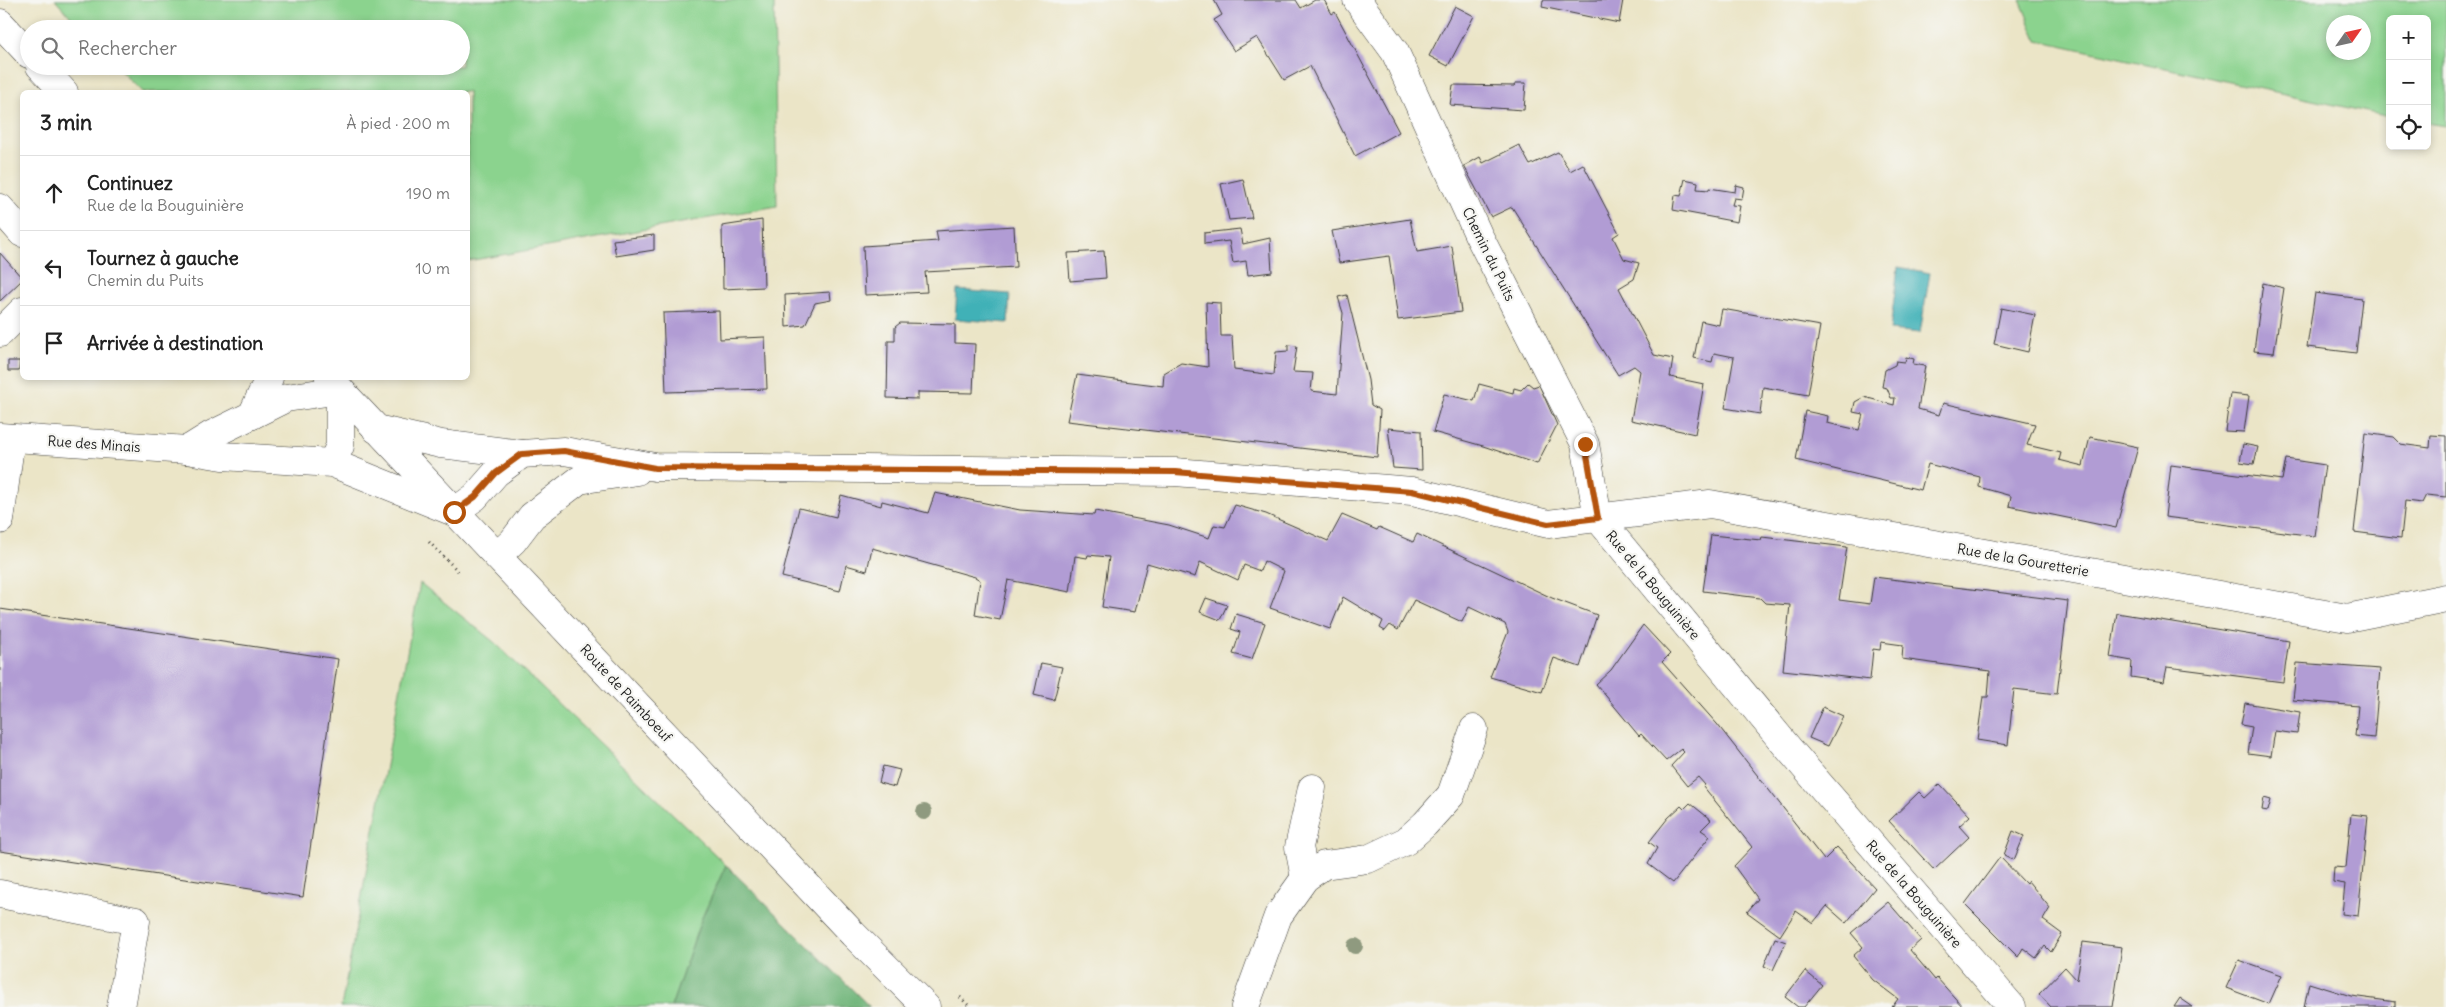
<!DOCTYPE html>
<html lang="fr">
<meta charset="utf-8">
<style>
:root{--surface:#fff;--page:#f2f2f2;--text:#222;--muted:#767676;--line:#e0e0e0}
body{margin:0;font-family:Delius,sans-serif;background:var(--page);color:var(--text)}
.controls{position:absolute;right:15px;top:15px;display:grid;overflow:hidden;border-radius:8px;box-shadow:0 2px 8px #0003}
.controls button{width:45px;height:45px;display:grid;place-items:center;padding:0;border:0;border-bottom:1px solid var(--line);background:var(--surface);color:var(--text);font:25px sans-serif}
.compass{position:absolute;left:2326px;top:15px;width:45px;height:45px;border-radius:50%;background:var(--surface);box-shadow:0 2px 8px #0003;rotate:56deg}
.stop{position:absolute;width:15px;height:15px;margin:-11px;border:4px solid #b45309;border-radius:50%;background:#fff}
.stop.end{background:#b45309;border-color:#fff;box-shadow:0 1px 5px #0008}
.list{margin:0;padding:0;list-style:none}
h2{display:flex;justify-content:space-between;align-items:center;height:65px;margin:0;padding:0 20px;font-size:21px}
h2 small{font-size:16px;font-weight:400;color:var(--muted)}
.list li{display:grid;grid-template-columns:32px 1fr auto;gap:15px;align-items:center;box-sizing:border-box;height:75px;padding:0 20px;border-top:1px solid var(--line)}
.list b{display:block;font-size:19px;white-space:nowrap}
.list p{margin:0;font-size:16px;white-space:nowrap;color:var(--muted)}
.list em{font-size:16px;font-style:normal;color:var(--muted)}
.icon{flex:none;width:28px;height:28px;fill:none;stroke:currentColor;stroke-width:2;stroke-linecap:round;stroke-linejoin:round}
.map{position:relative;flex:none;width:2446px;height:1007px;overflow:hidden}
.search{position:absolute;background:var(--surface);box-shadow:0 2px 8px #0003;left:20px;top:20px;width:450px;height:55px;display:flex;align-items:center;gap:12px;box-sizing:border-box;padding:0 18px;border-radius:28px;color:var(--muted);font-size:19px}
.panel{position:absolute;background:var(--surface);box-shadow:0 2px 8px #0003;left:20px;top:90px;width:450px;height:290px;border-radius:8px}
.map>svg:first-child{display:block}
.green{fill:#8bd38e;stroke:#547855;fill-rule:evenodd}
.forest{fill:#70b579;stroke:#46684a}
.water{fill:#40b1b7;stroke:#2e666a}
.building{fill:#b19cd4}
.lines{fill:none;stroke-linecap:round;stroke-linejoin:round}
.minor-casing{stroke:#3b3a36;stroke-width:29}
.path{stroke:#3b3a36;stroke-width:3;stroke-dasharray:1 4;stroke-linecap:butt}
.minor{stroke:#fff;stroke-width:28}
.tree{fill:#8f9a7f}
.route{stroke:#b45309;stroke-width:6}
.labels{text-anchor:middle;stroke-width:4.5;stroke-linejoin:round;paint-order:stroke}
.street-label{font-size:14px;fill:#1c1c1c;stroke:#f6f6f2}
</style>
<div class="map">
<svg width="2446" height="1007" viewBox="0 0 2446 1007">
<rect width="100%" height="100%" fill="#f6f6f2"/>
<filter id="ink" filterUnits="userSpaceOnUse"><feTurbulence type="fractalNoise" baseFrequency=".02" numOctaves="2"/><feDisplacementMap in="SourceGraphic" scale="10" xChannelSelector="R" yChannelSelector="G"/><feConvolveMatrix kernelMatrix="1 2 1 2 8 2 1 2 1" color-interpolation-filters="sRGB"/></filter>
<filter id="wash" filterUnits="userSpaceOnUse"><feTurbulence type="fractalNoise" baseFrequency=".0096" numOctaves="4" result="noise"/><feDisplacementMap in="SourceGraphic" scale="20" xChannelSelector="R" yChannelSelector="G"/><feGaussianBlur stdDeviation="1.12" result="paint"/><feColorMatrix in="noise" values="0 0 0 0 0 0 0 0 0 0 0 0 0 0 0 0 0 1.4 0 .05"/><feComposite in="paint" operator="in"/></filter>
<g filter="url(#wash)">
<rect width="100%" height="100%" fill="#ebe5c7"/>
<g class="green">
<path d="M55,0H774L777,206L468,261V92H142L117,66H461V29H82Z"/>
<path d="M2020,0H2446V126L2427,123V19H2390V117L2037,40ZM2334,22H2364V52H2334Z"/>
<path d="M420,583L494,642L726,865L701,920L671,1007H341Z"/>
</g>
<path class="forest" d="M726,865L870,1007H671L701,920Z"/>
<g class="water">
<path d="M1898,267L1930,273L1920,333L1890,330Z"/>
<path d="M957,290L1010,294L1008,323L955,319Z"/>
</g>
<g id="blocks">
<g class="building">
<path d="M1214,0H1296L1301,8L1315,0H1324L1332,14L1335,12L1399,132L1355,156L1310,66L1284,80L1257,37L1234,51L1214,20L1222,15Z"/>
<path d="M1543,0H1623L1619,23L1542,7Z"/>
<path d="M1455,6L1474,16L1448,66L1429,56Z"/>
<path d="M1516,83H1526L1524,110L1450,105L1453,85L1514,86Z"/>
<path d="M1519,145L1530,165L1558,152L1570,171L1583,164L1619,233L1613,237L1624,259L1639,263L1634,279L1619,288L1654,355L1673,359L1670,377L1704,384L1695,434L1631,420L1640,371L1634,366L1618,375L1512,207L1491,217L1464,166L1480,157L1483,163Z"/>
<path d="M1243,179L1252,218L1229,220L1221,184Z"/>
<path d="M1685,179L1698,182L1697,189L1709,190V188L1735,192L1736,185L1744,187L1742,199L1734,198L1732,205L1740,206L1737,222L1673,210L1675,195L1681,196Z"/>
<path d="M1410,219L1417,252L1452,246L1461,312L1398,320L1389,256L1339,263L1332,231Z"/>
<path d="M762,220L764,287L723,289L722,226Z"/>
<path d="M1014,226L1016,267L925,272L927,292L865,295L863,246L938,241L936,231Z"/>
<path d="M1240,229L1243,244L1270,238L1272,272L1248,275L1246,261L1233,263L1229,241L1204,244V233Z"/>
<path d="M654,235V250L616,256L613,240Z"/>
<path d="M1104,251L1106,278L1070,281L1068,253Z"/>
<path d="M0,253L22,278V280L0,301Z"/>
<path d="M2263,283L2284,288L2274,353L2254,351Z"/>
<path d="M830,292L831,300L815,303L805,325L786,327L785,295Z"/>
<path d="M2315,293L2362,299L2356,353L2307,347Z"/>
<path d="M1347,295L1368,380L1371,405L1380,410L1377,457L1067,421L1077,375L1163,386L1164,373L1181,363L1208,367L1206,302L1220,303L1221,336H1232L1234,370L1274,375L1276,352L1288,351V345L1297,346L1293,372L1313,373L1311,391L1337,394L1343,313L1338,297Z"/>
<path d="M2001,308L2035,315L2028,352L1994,344Z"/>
<path d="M1722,309L1820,326L1808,395L1763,387L1760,414L1725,408L1734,357L1714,353L1712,362L1694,358L1701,321L1719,325Z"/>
<path d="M719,311L720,339L765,337L767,389L666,392L663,313Z"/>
<path d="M900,323L955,324V343L975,344L973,393L918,392V399L887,398L888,341H895V327Z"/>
<path d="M1906,357L1914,359L1913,364L1925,366L1918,409L1939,415L1943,403L2035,424L2027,445L2061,453L2059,460L2083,466L2090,437L2138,447L2116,528L2009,506L2011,496L1979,487L1980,477L1928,464L1921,490L1796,460L1805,411L1828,416L1827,423L1859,430L1863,414L1853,412L1855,402L1864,397L1894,405L1895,398H1891L1887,388L1882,387L1885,370L1895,365L1896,361L1905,362Z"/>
<path d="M8,361H20L19,371H8Z"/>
<path d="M1528,383L1533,387L1539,385L1557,425L1537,464L1483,446L1433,432L1444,394L1474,401L1479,384L1513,393L1514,388L1521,390Z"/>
<path d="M2230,394L2249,396L2244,432L2225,431Z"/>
<path d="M1388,428L1421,431L1422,470L1393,468Z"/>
<path d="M2365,433L2393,437L2400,444L2430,448L2431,435L2446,436V497L2426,495L2422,503L2405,501L2401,538L2354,532Z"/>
<path d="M2243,444L2258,447L2254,464L2240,462Z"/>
<path d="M2286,459L2325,465L2315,536L2165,517L2171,465L2282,480Z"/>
<path d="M935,493L1020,510L1094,515L1095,511L1169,525L1209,538L1214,525L1225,527L1235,505L1266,514L1328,541L1342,515L1377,530L1379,527L1413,542L1417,534L1552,598L1597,615L1580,667L1554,658L1542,692L1490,677L1508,632L1505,624L1469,607L1462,622L1414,600L1398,630L1390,625L1385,631L1380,628L1383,621L1343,597L1330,629L1270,608L1284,571L1264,561L1260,571L1244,565L1238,580L1200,562L1195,577L1147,563L1135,612L1102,607L1109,557L1088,555L1087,558L1075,556L1070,592L1008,580L1000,620L975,615L980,580L975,577L872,548L867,571L846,565L840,591L782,577L799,508L836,517L841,495L881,506L882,501L928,513Z"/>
<path d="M1711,535L1761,540L1762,537L1847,547L1839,600L1870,604L1874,577L2068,601L2057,694L2014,689L2008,745L1977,740L1983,697H1988L1990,671L1902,659L1903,645L1881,642L1880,650L1873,649L1870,680L1783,670L1790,605L1765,603L1760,598L1703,591Z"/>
<path d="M1206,598L1227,605L1220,620L1200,612Z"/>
<path d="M0,609L338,659L303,897L0,851Z"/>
<path d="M2117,613L2289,641L2283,682L2167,667L2164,682L2131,677L2132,661L2110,657Z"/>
<path d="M1236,614L1265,623L1252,659L1233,654L1240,632L1231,629Z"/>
<path d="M1643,625L1670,654L1662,662L1717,724L1824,860L1837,847L1875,888L1846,923L1827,906L1813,923L1796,911L1780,936L1747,912L1758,899L1734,866L1752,847L1703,786L1705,785L1698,777L1687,786L1671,766L1684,752L1681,749L1666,761L1641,734L1639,736L1596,684L1611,670Z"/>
<path d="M1041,663L1062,667L1054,700L1034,695Z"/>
<path d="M2297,663L2380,669L2374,738L2355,736L2358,706L2293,700Z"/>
<path d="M2245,703L2300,712L2297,734L2275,731L2271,756L2248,753L2252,727L2241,725Z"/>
<path d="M1823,707L1843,716L1828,746L1809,738Z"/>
<path d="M883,766L900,770L895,787L879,783Z"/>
<path d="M1940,784L1970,816L1959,826L1969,837L1934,870L1889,821L1919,792L1925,798Z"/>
<path d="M2264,798L2271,800L2268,811L2262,810Z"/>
<path d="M1690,803L1711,820L1701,830L1710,836L1673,883L1648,864L1657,848L1649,842L1668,818L1681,806L1684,809Z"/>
<path d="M2351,814L2368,816L2358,916L2342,914L2345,884L2333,882L2334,867L2346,868Z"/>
<path d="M2013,831L2024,836L2014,860L2004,855Z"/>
<path d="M2000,857L2026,884L2028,881L2050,908L2043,920L2062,934L2051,952L2045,946L2036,958L2023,948L2018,957L1965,904Z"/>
<path d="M1888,902L1921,940L1910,950L1935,980L1937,978L1963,1007H1892L1898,999L1873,980L1853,956L1863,947L1851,933Z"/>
<path d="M1775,938L1786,942L1773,970L1764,966Z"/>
<path d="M2083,942L2122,947L2113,1007H2051L2039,994L2065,967L2077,980Z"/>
<path d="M2239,960L2282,975L2269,1004L2226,988Z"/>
<path d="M1805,971L1822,985L1804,1007H1798L1785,997Z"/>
<path d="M2309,983L2351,996L2396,1002V1007H2304Z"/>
<path d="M2180,998L2193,1007H2174Z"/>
</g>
</g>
</g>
<g filter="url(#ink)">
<use href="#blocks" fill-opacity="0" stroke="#3b3a36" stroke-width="1"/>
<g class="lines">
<g class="minor-casing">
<g id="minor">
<path d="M1357,0L1395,52L1478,234L1585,444L1598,518"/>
<path d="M0,23L29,54"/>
<path d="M40,66L64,92"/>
<path d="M0,208L22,233"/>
<path d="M0,333L22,311"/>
<path d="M329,378L853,934L926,1007"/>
<path d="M252,415L286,398L340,390V446L332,463"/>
<path d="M376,429L441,444L522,454"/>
<path d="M0,437L187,450L222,456L332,463L454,512L475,497L496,473L522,454L564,451L655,467L1175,472L1412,491L1548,524L1710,504L2347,618L2446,598"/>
<path d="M187,450L211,435L252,415L269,378"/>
<path d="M1598,518L1789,749L2012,1007"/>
<path d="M0,520L11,438"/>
<path d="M497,556L513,541L532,516L579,480L637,471"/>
<path d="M1305,878L1299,847L1312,788"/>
<path d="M0,894L136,921L121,1007"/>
<path d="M1245,1007L1278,916L1305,878L1324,865L1368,859L1406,841L1425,824L1451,795L1474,729"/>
</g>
</g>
<g class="path">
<path d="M429,542L458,571"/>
<path d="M960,997L970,1007"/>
</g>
<use href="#minor" class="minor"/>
</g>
<g class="tree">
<circle cx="924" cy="812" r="8"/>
<circle cx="1355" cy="946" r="8"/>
</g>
</g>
<g class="lines" filter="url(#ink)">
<path class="route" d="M454,512L475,497L496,473L522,454L564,451L655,468L1175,472L1412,491L1548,524L1598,518L1585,444"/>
</g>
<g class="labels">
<g class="street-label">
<text transform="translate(1489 254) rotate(64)" y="5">Chemin du Puits</text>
<text transform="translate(94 444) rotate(4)" y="5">Rue des Minais</text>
<text transform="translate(2023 560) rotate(10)" y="5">Rue de la Gouretterie</text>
<text transform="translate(1653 585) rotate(50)" y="5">Rue de la Bouguinière</text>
<text transform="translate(626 693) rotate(47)" y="5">Route de Paimboeuf</text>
<text transform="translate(1914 894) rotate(49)" y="5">Rue de la Bouguinière</text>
</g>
</g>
</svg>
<div class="controls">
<button>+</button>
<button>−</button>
<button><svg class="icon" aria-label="locate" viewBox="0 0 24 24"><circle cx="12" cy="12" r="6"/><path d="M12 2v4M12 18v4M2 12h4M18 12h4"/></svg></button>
</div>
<svg class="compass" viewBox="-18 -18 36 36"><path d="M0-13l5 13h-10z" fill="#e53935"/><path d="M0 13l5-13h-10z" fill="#767676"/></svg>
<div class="stop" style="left:454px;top:512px"></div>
<div class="stop end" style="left:1585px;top:444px"></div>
<div class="search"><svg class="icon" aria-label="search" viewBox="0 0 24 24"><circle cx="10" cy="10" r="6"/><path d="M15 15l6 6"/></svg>Rechercher</div>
<section class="panel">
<h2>3 min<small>À pied · 200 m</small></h2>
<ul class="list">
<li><svg class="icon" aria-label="ahead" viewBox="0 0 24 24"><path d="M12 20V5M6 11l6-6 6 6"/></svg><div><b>Continuez</b><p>Rue de la Bouguinière</p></div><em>190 m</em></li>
<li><svg class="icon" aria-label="left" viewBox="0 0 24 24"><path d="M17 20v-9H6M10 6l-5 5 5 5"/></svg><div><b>Tournez à gauche</b><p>Chemin du Puits</p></div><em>10 m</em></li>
<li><svg class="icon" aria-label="arrive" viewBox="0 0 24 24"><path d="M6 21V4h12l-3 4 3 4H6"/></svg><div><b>Arrivée à destination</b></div></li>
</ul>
</section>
</div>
